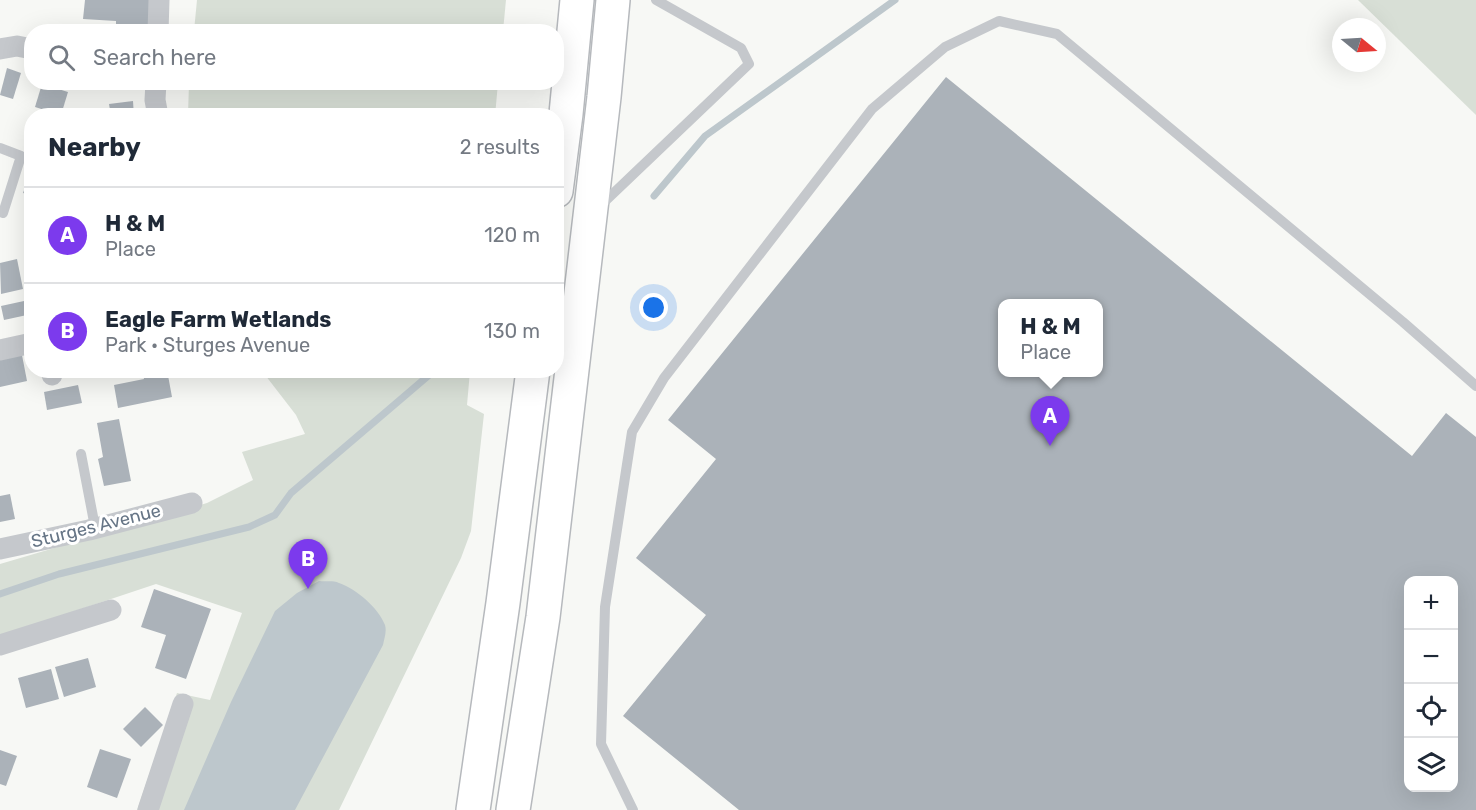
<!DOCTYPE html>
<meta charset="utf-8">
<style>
:root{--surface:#fff;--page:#f6f6f7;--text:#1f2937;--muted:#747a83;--line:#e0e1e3;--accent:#7c3aed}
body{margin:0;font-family:Rubik,sans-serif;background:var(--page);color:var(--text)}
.controls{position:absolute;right:18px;bottom:18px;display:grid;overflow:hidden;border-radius:12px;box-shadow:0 6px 24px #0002}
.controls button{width:54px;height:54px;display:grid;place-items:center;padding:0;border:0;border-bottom:2px solid var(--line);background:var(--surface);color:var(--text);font:30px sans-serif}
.compass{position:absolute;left:1332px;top:18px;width:54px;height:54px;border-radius:50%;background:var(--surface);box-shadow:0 6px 24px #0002;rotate:108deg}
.you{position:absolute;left:654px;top:308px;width:21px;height:21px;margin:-15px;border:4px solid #fff;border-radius:50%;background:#1a73e8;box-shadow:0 0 0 9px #1a73e833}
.badge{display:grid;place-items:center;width:39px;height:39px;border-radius:50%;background:var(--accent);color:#fff;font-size:20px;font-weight:700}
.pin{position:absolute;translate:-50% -50px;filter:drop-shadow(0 2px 3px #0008)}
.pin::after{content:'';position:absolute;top:32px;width:21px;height:18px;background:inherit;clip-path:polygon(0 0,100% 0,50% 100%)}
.popup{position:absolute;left:998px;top:299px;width:105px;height:78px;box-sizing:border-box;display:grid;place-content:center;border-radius:12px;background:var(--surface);filter:drop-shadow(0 2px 4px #0005);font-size:20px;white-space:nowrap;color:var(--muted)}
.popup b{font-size:22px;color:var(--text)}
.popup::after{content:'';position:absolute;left:50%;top:100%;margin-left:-12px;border:12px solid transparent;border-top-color:var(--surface)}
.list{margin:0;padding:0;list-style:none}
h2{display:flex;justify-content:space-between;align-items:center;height:78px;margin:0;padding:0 24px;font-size:26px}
h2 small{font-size:20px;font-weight:400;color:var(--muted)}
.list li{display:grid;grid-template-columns:39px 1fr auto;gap:18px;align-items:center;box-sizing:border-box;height:96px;padding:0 24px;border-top:2px solid var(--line)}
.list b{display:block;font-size:22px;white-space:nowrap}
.list p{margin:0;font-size:20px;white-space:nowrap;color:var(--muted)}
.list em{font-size:20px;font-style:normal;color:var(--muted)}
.icon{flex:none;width:33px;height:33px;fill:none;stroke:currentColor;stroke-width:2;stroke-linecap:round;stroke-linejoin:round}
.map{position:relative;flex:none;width:1476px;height:810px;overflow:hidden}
.search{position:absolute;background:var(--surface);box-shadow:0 6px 24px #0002;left:24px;top:24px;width:540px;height:66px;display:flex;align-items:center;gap:15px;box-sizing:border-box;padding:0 21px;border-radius:24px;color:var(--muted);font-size:22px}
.panel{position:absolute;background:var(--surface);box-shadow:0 6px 24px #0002;left:24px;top:108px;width:540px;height:270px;border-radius:24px}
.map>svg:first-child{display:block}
.green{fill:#d8dfd6}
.water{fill:#bdc7cc}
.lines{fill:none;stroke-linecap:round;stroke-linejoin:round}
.stream{stroke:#bdc7cc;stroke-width:7}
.building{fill:#abb2b9;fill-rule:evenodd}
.highway-casing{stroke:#b6b9bd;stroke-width:36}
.lane{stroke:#c5c8cc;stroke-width:10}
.street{stroke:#c5c8cc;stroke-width:21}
.highway{stroke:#fff;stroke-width:33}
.labels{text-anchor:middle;stroke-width:6;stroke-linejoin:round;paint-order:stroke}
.street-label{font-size:18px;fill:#667586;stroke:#fff}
</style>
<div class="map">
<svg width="1476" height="810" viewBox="0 0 1476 810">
<rect width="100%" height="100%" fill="#f7f8f5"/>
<g class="green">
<path d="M197,0H506L503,31H194Z"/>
<path d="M1358,0H1476V115Z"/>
<path d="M189,83V82L498,83L495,116L188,115Z"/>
<path d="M262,371H470L467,405L484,414L471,531L461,558L339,810H137L177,693L210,700L242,613L156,584L0,636V564L207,503L253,480L242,452L305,434L296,415Z"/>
</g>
<path class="water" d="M319,581C325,582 333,580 339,583C356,589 378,607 385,625C387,632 384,639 383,645L295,810H184L231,702L275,611L297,593Z"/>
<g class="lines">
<g class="stream">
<path d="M654,196L705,136L895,0"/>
<path d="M0,594L59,574L249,527L275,515L291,493L435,370"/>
</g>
</g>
<g class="building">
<path d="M85,0H150L149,28L116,26V21L83,19Z"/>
<path d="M7,68L21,73L13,99L0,95Z"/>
<path d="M946,77L1412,456L1446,413L1476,437V810H739L623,716L706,615L636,558L716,459L668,420ZM1002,303H1098V372H1002ZM1408,580H1454V788H1408Z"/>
<path d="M42,84L68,92L61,115L35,107Z"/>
<path d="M133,101L134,116H111L109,104Z"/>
<path d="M32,169V196L23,193Z"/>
<path d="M17,259L23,289L1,294L0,263Z"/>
<path d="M24,301L27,315L4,320L1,306Z"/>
<path d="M22,355L27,381L0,387V359Z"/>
<path d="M142,370H167L172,397L118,408L114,385L144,379Z"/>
<path d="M78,385L82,403L47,410L44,392Z"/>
<path d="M119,419L131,481L104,486L98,459L103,457L97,423Z"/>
<path d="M10,494L15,519L0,522V496Z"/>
<path d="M154,589L211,609L186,679L155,668L166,635L141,627Z"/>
<path d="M88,658L96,687L64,697L55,667Z"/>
<path d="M51,669L59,699L26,708L18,678Z"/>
<path d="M145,707L163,725L141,747L123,729Z"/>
<path d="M100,749L131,759L117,798L87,787Z"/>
<path d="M0,750L17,756L6,786L0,784Z"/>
</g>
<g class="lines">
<g class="highway-casing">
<g id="highway">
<path d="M556,191L566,114L577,0"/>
<path d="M473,810L503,603L533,370"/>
<path d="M513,810L543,617L604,97L613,0"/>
</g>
</g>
<g class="lane">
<path d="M0,148L21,156L3,213"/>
<path d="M600,206L749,64L741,48L656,0"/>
<path d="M81,454L95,527"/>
<path d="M633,810L601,744L605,607L632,432L664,378L872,109L945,47L999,21L1057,34L1403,322L1476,386"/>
</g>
<g class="street">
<path d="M158,32L159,0"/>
<path d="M0,49L17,46L32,49"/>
<path d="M156,82L155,100L158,116"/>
<path d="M0,350L32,343"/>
<path d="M51,370L52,375"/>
<path d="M0,549L89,530L192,503"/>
<path d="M0,645L111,610"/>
<path d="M148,810L183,704"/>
</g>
<use href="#highway" class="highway"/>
</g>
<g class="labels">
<g class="street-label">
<text transform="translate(96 526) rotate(-14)" y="6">Sturges Avenue</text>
</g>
</g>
</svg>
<div class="controls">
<button>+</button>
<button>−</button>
<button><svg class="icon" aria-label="locate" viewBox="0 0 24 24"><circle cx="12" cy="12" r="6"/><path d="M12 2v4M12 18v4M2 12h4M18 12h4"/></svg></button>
<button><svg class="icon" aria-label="layers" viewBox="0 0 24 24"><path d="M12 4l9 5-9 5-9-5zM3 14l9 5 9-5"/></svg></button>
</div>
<svg class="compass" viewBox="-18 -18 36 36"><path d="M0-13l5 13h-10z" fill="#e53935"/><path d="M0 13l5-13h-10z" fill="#747a83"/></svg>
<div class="you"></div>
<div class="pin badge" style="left:1050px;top:446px">A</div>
<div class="popup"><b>H &amp; M</b>Place</div>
<div class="pin badge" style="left:308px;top:589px">B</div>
<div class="search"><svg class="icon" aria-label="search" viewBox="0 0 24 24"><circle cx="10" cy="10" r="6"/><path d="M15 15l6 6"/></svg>Search here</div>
<section class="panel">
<h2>Nearby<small>2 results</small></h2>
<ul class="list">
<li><span class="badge">A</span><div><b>H &amp; M</b><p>Place</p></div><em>120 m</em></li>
<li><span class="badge">B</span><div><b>Eagle Farm Wetlands</b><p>Park · Sturges Avenue</p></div><em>130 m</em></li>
</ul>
</section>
</div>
